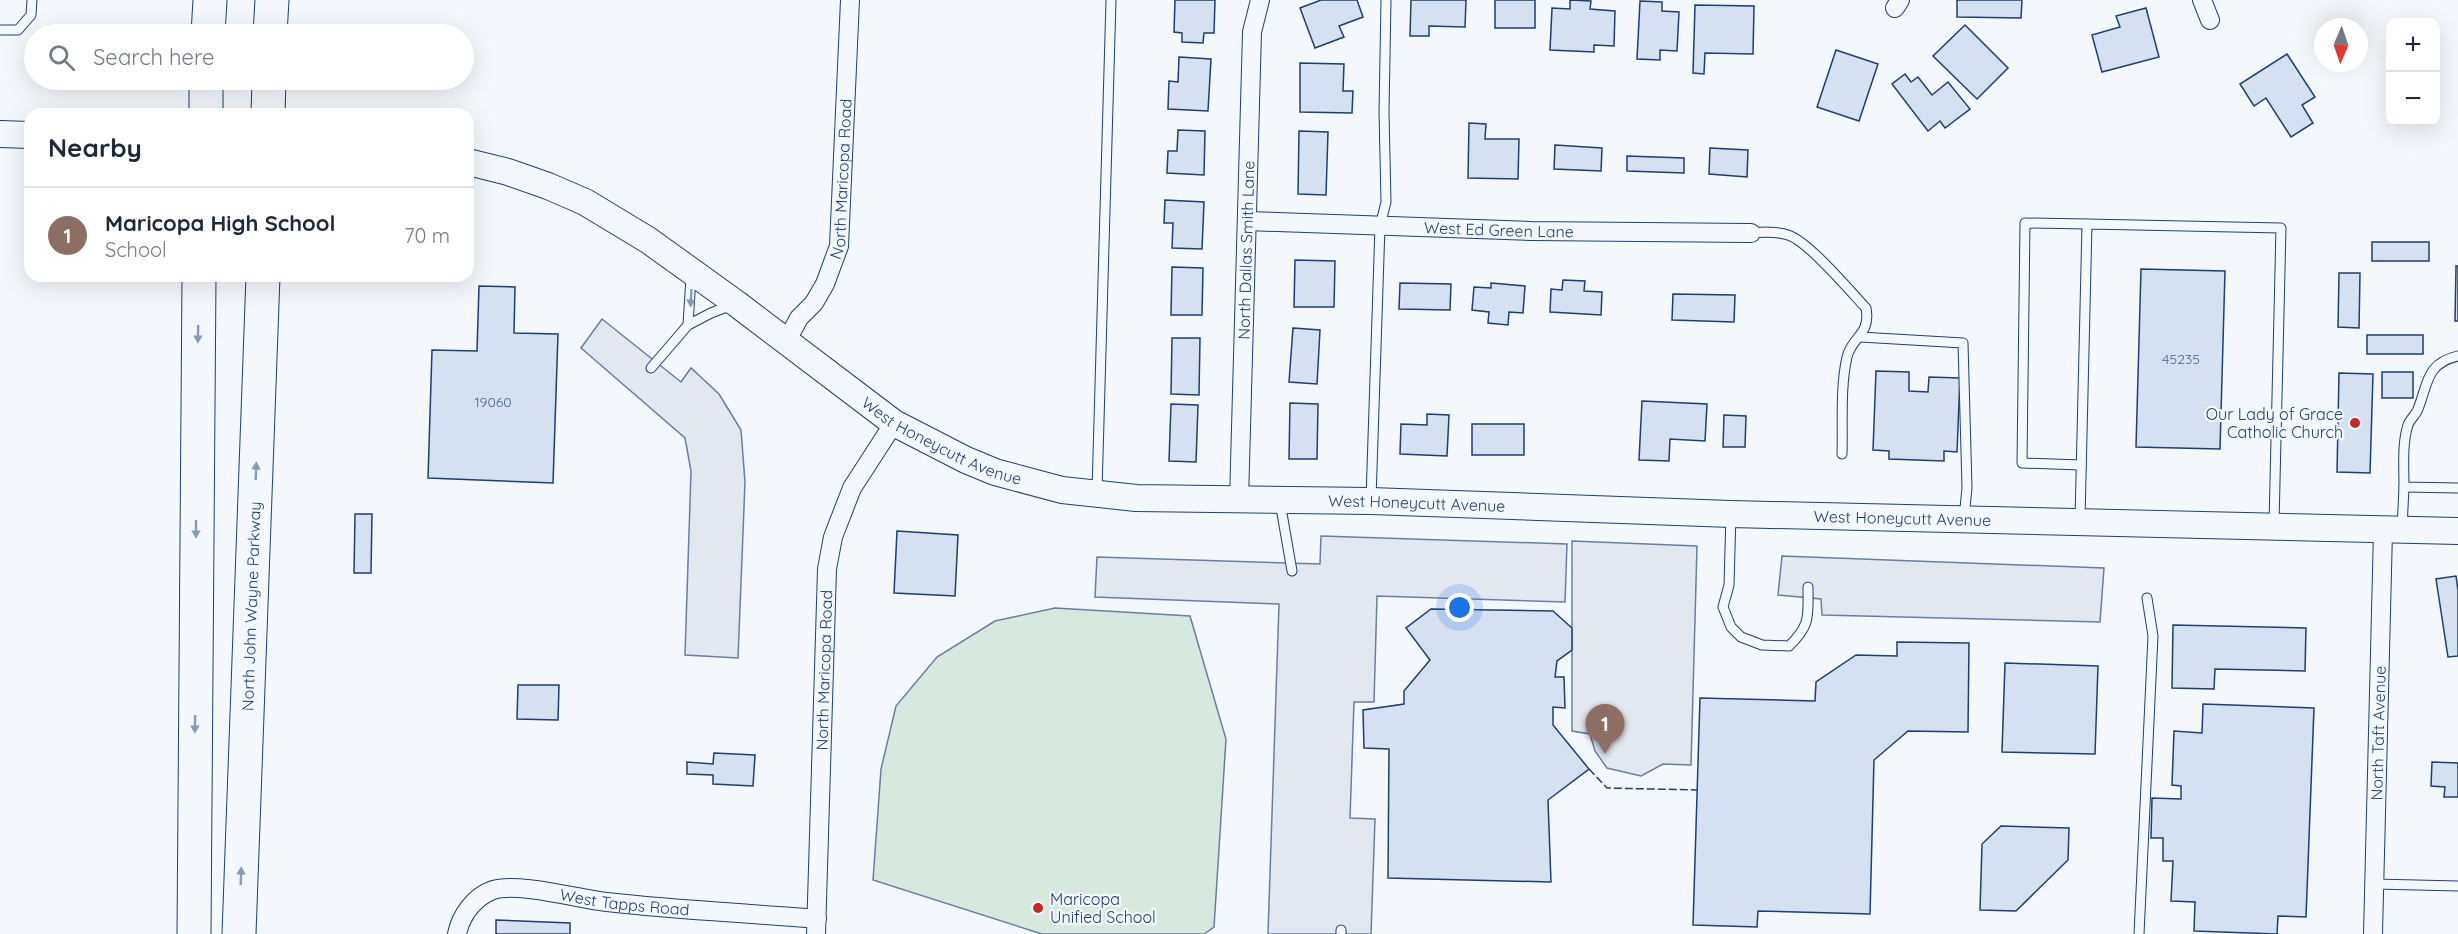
<!DOCTYPE html>
<meta charset="utf-8">
<style>
:root{--surface:#fff;--page:#f2f2f3;--text:#1f2937;--muted:#747a83;--line:#e0e1e3;--accent:#2563eb}
body{margin:0;font-family:Quicksand,sans-serif;background:var(--page);color:var(--text)}
.controls{position:absolute;right:18px;top:18px;display:grid;overflow:hidden;border-radius:12px;box-shadow:0 6px 24px #0002}
.controls button{width:54px;height:54px;display:grid;place-items:center;padding:0;border:0;border-bottom:2px solid var(--line);background:var(--surface);color:var(--text);font:30px sans-serif}
.compass{position:absolute;left:2314px;top:18px;width:54px;height:54px;border-radius:50%;background:var(--surface);box-shadow:0 6px 24px #0002;rotate:182deg}
.you{position:absolute;left:1460px;top:608px;width:21px;height:21px;margin:-15px;border:4px solid #fff;border-radius:50%;background:#1a73e8;box-shadow:0 0 0 9px #1a73e833}
.badge{display:grid;place-items:center;width:39px;height:39px;border-radius:50%;background:var(--accent);color:#fff;font-size:20px;font-weight:700}
.pin{position:absolute;translate:-50% -50px;filter:drop-shadow(0 2px 3px #0008)}
.pin::after{content:'';position:absolute;top:32px;width:21px;height:18px;background:inherit;clip-path:polygon(0 0,100% 0,50% 100%)}
.list{margin:0;padding:0;list-style:none}
h2{display:flex;justify-content:space-between;align-items:center;height:78px;margin:0;padding:0 24px;font-size:26px}
h2 small{font-size:20px;font-weight:400;color:var(--muted)}
.list li{display:grid;grid-template-columns:39px 1fr auto;gap:18px;align-items:center;box-sizing:border-box;height:96px;padding:0 24px;border-top:2px solid var(--line)}
.list b{display:block;font-size:22px;white-space:nowrap}
.list p{margin:0;font-size:20px;white-space:nowrap;color:var(--muted)}
.list em{font-size:20px;font-style:normal;color:var(--muted)}
.icon{flex:none;width:33px;height:33px;fill:none;stroke:currentColor;stroke-width:2;stroke-linecap:round;stroke-linejoin:round}
.map{position:relative;flex:none;width:2458px;height:934px;overflow:hidden}
.search{position:absolute;background:var(--surface);box-shadow:0 6px 24px #0002;left:24px;top:24px;width:450px;height:66px;display:flex;align-items:center;gap:15px;box-sizing:border-box;padding:0 21px;border-radius:33px;color:var(--muted);font-size:22px}
.panel{position:absolute;background:var(--surface);box-shadow:0 6px 24px #0002;left:24px;top:108px;width:450px;height:174px;border-radius:18px}
.map>svg:first-child{display:block}
.green{fill:#d7e8df;stroke:#687fa3;stroke-width:1.5}
.parking{fill:#e3e8f0;stroke:#687fa3;stroke-width:1.5}
.building{fill:#d5e0f0;stroke:#1d3f73;stroke-width:1.5}
.lines{fill:none;stroke-linecap:round;stroke-linejoin:round}
.lane-casing{stroke:#1d3f73;stroke-width:11}
.street-casing{stroke:#1d3f73;stroke-width:20}
.secondary-casing{stroke:#1d3f73;stroke-width:28}
.highway-casing{stroke:#1d3f73;stroke-width:35}
.lane{stroke:#f4f7fb;stroke-width:9}
.street{stroke:#f4f7fb;stroke-width:18}
.secondary{stroke:#f4f7fb;stroke-width:26}
.highway{stroke:#f4f7fb;stroke-width:33}
.fence{stroke:#1d3f73;stroke-width:1.5;stroke-dasharray:8 3;stroke-linecap:butt}
.oneway{fill:#889bb7}
.poi-dot{fill:#c62828;stroke:#f4f7fb;stroke-width:2}
.labels{text-anchor:middle;stroke-width:4.5;stroke-linejoin:round;paint-order:stroke}
.number-label{font-size:14px;fill:#4b6792}
.street-label{font-size:16px;fill:#1d3f73;stroke:#f4f7fb}
.poi-label{font-size:16px;fill:#1d3f73;stroke:#f4f7fb;text-anchor:end}
</style>
<div class="map">
<svg width="2458" height="934" viewBox="0 0 2458 934">
<rect width="100%" height="100%" fill="#f4f7fb"/>
<path class="green" d="M1055,608L1190,616L1226,739L1214,927L1204,934H1042L873,880L881,769L896,706L937,657L995,621Z"/>
<g class="parking">
<path d="M602,319L681,382L691,368L719,394L741,430L745,482L738,658L685,655L691,471L685,438L581,348Z"/>
<path d="M1321,536L1567,544L1565,602L1377,596L1374,702H1354L1350,818L1375,819L1371,934H1268L1279,604L1095,597L1097,557L1320,564Z"/>
<path d="M1572,541L1697,546L1691,765L1663,764L1641,776L1607,768L1595,751L1590,734L1572,731Z"/>
<path d="M1782,556L2104,568L2100,622L1822,615L1821,599L1778,595Z"/>
</g>
<g class="building">
<path d="M1175,0H1215L1214,33H1204L1203,43L1182,42V33L1174,32Z"/>
<path d="M1321,0H1357L1363,17L1339,26L1344,37L1315,48L1300,8Z"/>
<path d="M1411,0H1466L1465,27L1429,26V36H1410Z"/>
<rect x="1495" y="0" width="40" height="28"/>
<path d="M1570,0L1591,1L1590,9L1615,11L1614,46L1594,45V52L1550,50L1552,8L1570,9Z"/>
<path d="M1957,0H2022L2021,18L1957,17Z"/>
<path d="M1640,1L1662,2V11L1679,12L1677,51L1660,50V60L1637,59Z"/>
<path d="M1695,5L1754,6L1753,54L1705,53L1704,74L1693,73Z"/>
<path d="M2146,8L2159,57L2102,72L2092,35L2120,27L2116,16Z"/>
<path d="M1965,25L2008,68L1977,99L1933,56Z"/>
<path d="M1836,50L1878,64L1859,121L1817,107Z"/>
<path d="M2287,54L2315,97L2302,105L2313,123L2291,137L2266,98L2254,106L2240,84Z"/>
<path d="M1179,57L1211,59L1208,111L1168,109L1169,81L1178,82Z"/>
<path d="M1300,63L1344,64L1343,91H1353L1352,113L1300,112Z"/>
<path d="M1905,74L1911,82L1918,77L1932,95L1948,82L1970,109L1945,128L1940,121L1928,131L1892,84Z"/>
<path d="M1469,123L1486,124L1485,139H1519L1518,179L1468,178Z"/>
<path d="M1178,130L1205,131L1204,175L1167,173L1168,151H1177Z"/>
<path d="M1299,131L1328,132L1326,195L1298,194Z"/>
<path d="M1555,145L1602,148L1601,171L1554,169Z"/>
<path d="M1710,148L1748,150L1747,177L1709,174Z"/>
<path d="M1627,156L1684,158V173L1627,171Z"/>
<path d="M1165,200L1204,202L1202,249L1172,248L1173,223H1164Z"/>
<rect x="2372" y="242" width="57" height="19"/>
<path d="M1295,260L1335,261L1334,307H1294Z"/>
<path d="M2456,266H2458V321H2455Z"/>
<path d="M1172,267L1203,268L1202,315H1171Z"/>
<path d="M2141,269L2225,271L2220,449L2136,447Z"/>
<path d="M2339,273H2360L2359,328L2338,327Z"/>
<path d="M1563,280L1585,281L1584,291L1602,292L1601,315L1550,312L1551,289L1562,290Z"/>
<path d="M1400,283L1451,284L1450,310L1399,309Z"/>
<path d="M1491,283L1525,286L1523,313L1509,312L1508,325L1488,323L1489,312L1472,310L1474,287L1491,288Z"/>
<path d="M479,286L515,287L514,333L558,334L553,483L428,478L432,350L477,351Z"/>
<path d="M1673,294L1735,295L1734,322L1672,320Z"/>
<path d="M1293,328L1320,330L1317,384L1289,382Z"/>
<rect x="2367" y="335" width="56" height="19"/>
<path d="M1172,338H1200L1199,395L1171,394Z"/>
<path d="M1876,371L1909,372V391L1928,392L1929,377L1960,378L1957,452L1944,451V461L1889,459V451L1873,450Z"/>
<rect x="2382" y="372" width="31" height="26"/>
<path d="M2339,373L2373,374L2370,473L2337,472Z"/>
<path d="M1642,401L1707,404L1705,441L1670,439L1669,461L1639,460Z"/>
<path d="M1290,403L1318,404L1317,459H1289Z"/>
<path d="M1171,404L1198,405L1196,462L1169,461Z"/>
<path d="M1427,414L1449,415L1447,456L1400,454L1401,424L1427,425Z"/>
<path d="M1724,415L1746,416L1745,447H1723Z"/>
<rect x="1472" y="424" width="52" height="31"/>
<path d="M355,514H372L371,573H354Z"/>
<path d="M897,531L958,535L955,596L894,593Z"/>
<path d="M2456,576L2458,591V656L2448,657L2436,579Z"/>
<path d="M1431,609L1553,611L1572,628V650L1557,661L1555,677H1564L1565,708L1553,707V725L1589,769L1548,800L1551,882L1388,878L1389,749L1364,748L1363,710L1404,704V691L1430,660L1406,628Z"/>
<path d="M2173,625L2306,628L2305,671L2215,669L2214,689L2172,688Z"/>
<path d="M1897,642L1969,643L1968,732L1908,731L1874,760L1870,914L1758,911L1757,927L1693,925L1700,698L1815,701L1816,682L1856,655L1897,656Z"/>
<path d="M2005,663L2098,666L2095,754L2002,752Z"/>
<path d="M518,685H559L558,720L517,719Z"/>
<path d="M2203,704L2314,708L2306,917L2278,916L2277,934L2194,931L2195,902L2171,901L2173,861H2163V838H2151L2152,798L2181,799V786L2172,785L2174,731L2202,733Z"/>
<path d="M714,753L755,755L753,786L713,784V775L687,774V762L713,764Z"/>
<path d="M2432,762L2458,763V797H2444L2445,787L2431,786Z"/>
<path d="M2001,826L2069,828L2068,860L2016,911L1980,910L1982,844Z"/>
<path d="M496,920L570,923V934H496Z"/>
</g>
<g class="lines">
<g class="lane-casing">
<g id="lane">
<path d="M0,30H18L31,15L32,0"/>
<path d="M1751,233C1763,232 1776,231 1788,235C1808,241 1850,291 1866,308C1871,335 1852,336 1847,357C1840,388 1843,423 1842,454"/>
<path d="M688,325L691,277"/>
<path d="M1860,337L1963,343L1967,488L1964,518"/>
<path d="M2458,356C2426,363 2428,384 2418,409C2416,415 2410,419 2408,425C2402,443 2404,467 2404,487L2458,488"/>
<path d="M651,368L688,325L711,313L732,305"/>
<path d="M2081,465L2022,463L2025,223L2087,224"/>
<path d="M1097,491L1111,0"/>
<path d="M1371,499L1380,226L1386,202L1384,112L1386,0"/>
<path d="M1280,502L1292,571"/>
<path d="M1731,514L1729,585L1723,607L1731,627L1741,637L1762,645L1789,646C1811,625 1808,616 1808,587"/>
<path d="M2080,520L2087,224L2281,228L2274,524"/>
<path d="M2402,529L2404,487"/>
<path d="M2375,884L2458,886"/>
<path d="M1341,930V934"/>
<path d="M2139,934L2153,636L2147,598"/>
</g>
</g>
<g class="street-casing">
<g id="street">
<path d="M2202,0L2210,20"/>
<path d="M1895,8L1900,0"/>
<path id="s1" d="M1247,221L1531,231L1751,233"/>
<path id="s2" d="M786,342L799,318L814,303L825,284L839,246L850,0"/>
<path id="s3" d="M1239,500L1252,32L1260,0"/>
<path id="s4" d="M457,934C461,915 474,897 493,890C518,882 579,899 607,902C677,910 747,913 817,919"/>
<path id="s5" d="M816,934L827,569L833,537L852,488L894,423"/>
<path id="s6" d="M2373,934L2383,531"/>
</g>
</g>
<g class="secondary-casing">
<g id="secondary">
<path d="M0,134L30,135"/>
<path id="s7" d="M468,162L508,172L548,186L585,202L648,240L737,304L894,423L966,460L995,472L1062,490L1136,498L1371,501L1731,514L2458,531"/>
</g>
</g>
<g class="highway-casing">
<g id="highway">
<path d="M208,34L210,0"/>
<path d="M270,34L272,0"/>
<path d="M206,114V80"/>
<path d="M268,114L269,80"/>
<path d="M194,934L199,276"/>
<path id="s8" d="M239,934L263,276"/>
</g>
</g>
<use href="#lane" class="lane"/>
<use href="#street" class="street"/>
<use href="#secondary" class="secondary"/>
<use href="#highway" class="highway"/>
<path class="fence" d="M1589,769L1607,788L1697,790"/>
</g>
<defs><path id="oneway-solid" d="M-6-.8H1V-3.2L6.5 0L1 3.2V.8H-6Z" transform="scale(1.5)"/></defs>
<g class="oneway">
<use href="#oneway-solid" transform="translate(691 298) rotate(93)"/>
<use href="#oneway-solid" transform="translate(198 334) rotate(91)"/>
<use href="#oneway-solid" transform="translate(256 471) rotate(-88)"/>
<use href="#oneway-solid" transform="translate(196 529) rotate(90)"/>
<use href="#oneway-solid" transform="translate(195 724) rotate(91)"/>
<use href="#oneway-solid" transform="translate(241 876) rotate(-88)"/>
</g>
<g class="poi-dot">
<circle cx="2355" cy="423" r="6"/>
<circle cx="1038" cy="908" r="6"/>
</g>
<g class="labels">
<g class="number-label">
<text x="2181" y="364">45235</text>
<text x="493" y="407">19060</text>
</g>
<g class="street-label">
<text dy="6" stroke="none"><textPath href="#s2" startOffset="178">North Maricopa Road</textPath></text>
<text dy="6" stroke="none"><textPath href="#s1" startOffset="252">West Ed Green Lane</textPath></text>
<text dy="6" stroke="none"><textPath href="#s3" startOffset="250">North Dallas Smith Lane</textPath></text>
<text dy="6" stroke="none"><textPath href="#s7" startOffset="555">West Honeycutt Avenue</textPath></text>
<text dy="6" stroke="none"><textPath href="#s7" startOffset="1041">West Honeycutt Avenue</textPath></text>
<text dy="6" stroke="none"><textPath href="#s7" startOffset="1527">West Honeycutt Avenue</textPath></text>
<text dy="6" stroke="none"><textPath href="#s8" startOffset="328">North John Wayne Parkway</textPath></text>
<text dy="6" stroke="none"><textPath href="#s5" startOffset="264">North Maricopa Road</textPath></text>
<text dy="6" stroke="none"><textPath href="#s6" startOffset="201">North Taft Avenue</textPath></text>
<text dy="6" stroke="none"><textPath href="#s4" startOffset="192">West Tapps Road</textPath></text>
</g>
<g class="poi-label">
<text x="2343" y="420">Our Lady of Grace<tspan x="2343" dy="18">Catholic Church</tspan></text>
<text x="1050" y="905" text-anchor="start">Maricopa<tspan x="1050" dy="18">Unified School</tspan></text>
</g>
</g>
</svg>
<div class="controls">
<button>+</button>
<button>−</button>
</div>
<svg class="compass" viewBox="-18 -18 36 36"><path d="M0-13l5 13h-10z" fill="#e53935"/><path d="M0 13l5-13h-10z" fill="#747a83"/></svg>
<div class="you"></div>
<div class="pin badge" style="left:1605px;top:754px;background:#8d6e63">1</div>
<div class="search"><svg class="icon" aria-label="search" viewBox="0 0 24 24"><circle cx="10" cy="10" r="6"/><path d="M15 15l6 6"/></svg>Search here</div>
<section class="panel">
<h2>Nearby<small></small></h2>
<ul class="list">
<li><span class="badge" style="background:#8d6e63">1</span><div><b>Maricopa High School</b><p>School</p></div><em>70 m</em></li>
</ul>
</section>
</div>
